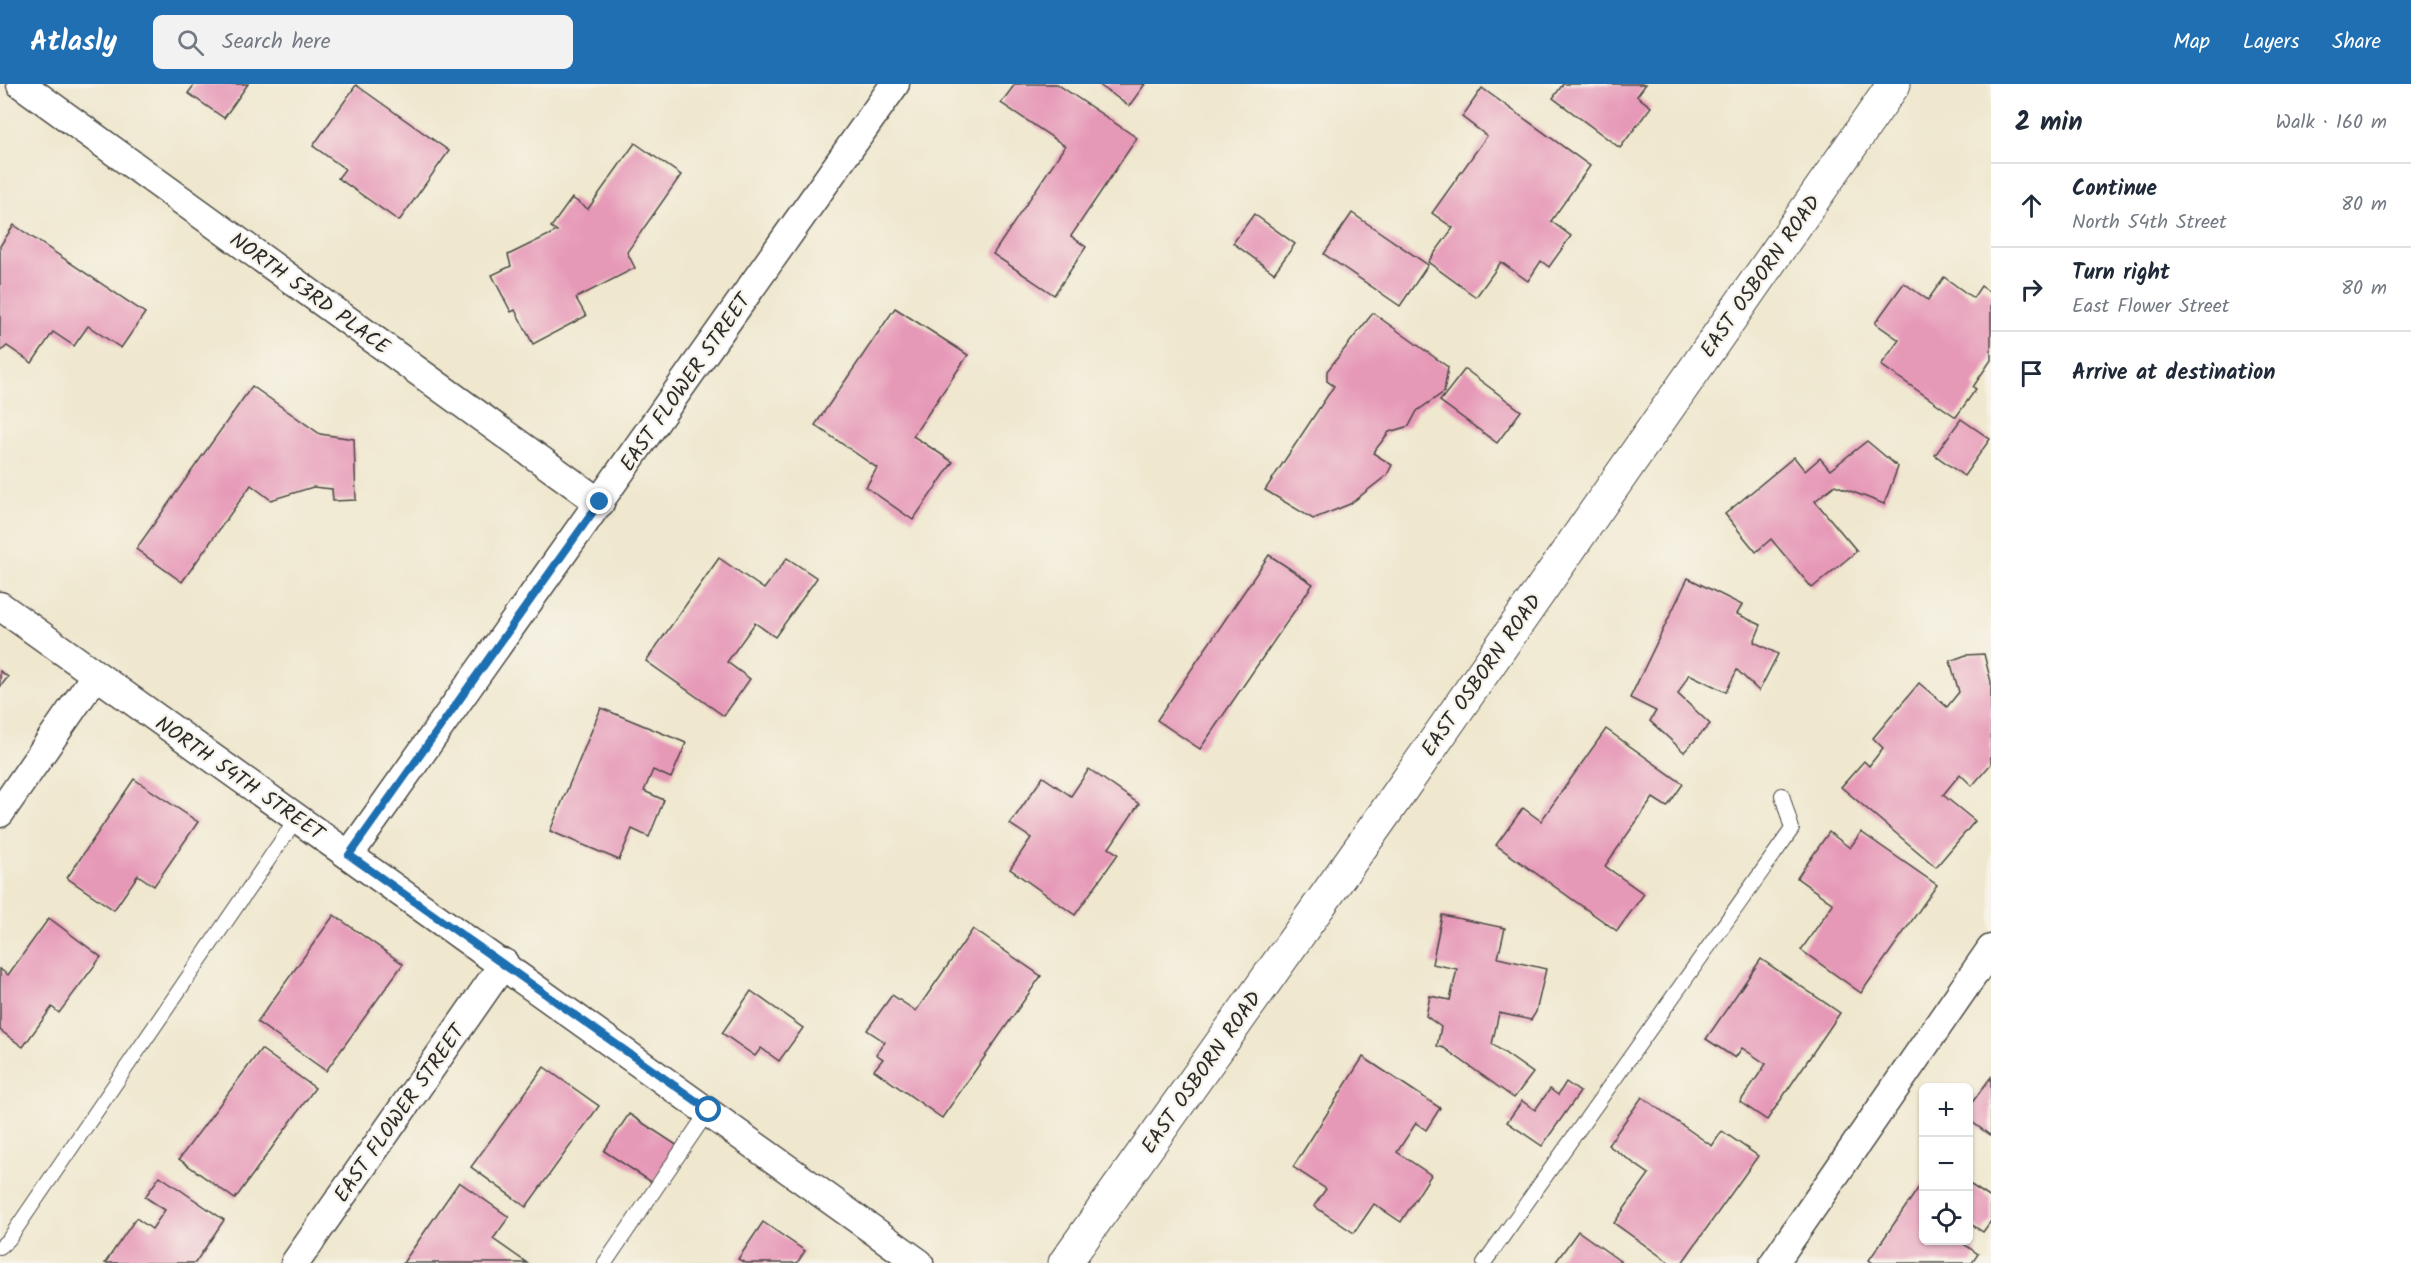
<!DOCTYPE html>
<meta charset="utf-8">
<style>
:root{--surface:#fff;--page:#f2f2f3;--text:#1f2937;--muted:#747a83;--line:#e0e1e3;--accent:#1f6fb2}
body{margin:0;font-family:Kalam,sans-serif;background:var(--page);color:var(--text)}
.controls{position:absolute;right:18px;bottom:18px;display:grid;overflow:hidden;border-radius:9px;box-shadow:0 2px 4px #0004}
.controls button{width:54px;height:54px;display:grid;place-items:center;padding:0;border:0;border-bottom:2px solid var(--line);background:var(--surface);color:var(--text);font:30px sans-serif}
.stop{position:absolute;width:18px;height:18px;margin:-14px;border:4px solid #1f6fb2;border-radius:50%;background:#fff}
.stop.end{background:#1f6fb2;border-color:#fff;box-shadow:0 2px 6px #0008}
.list{margin:0;padding:0;list-style:none}
h2{display:flex;justify-content:space-between;align-items:center;height:78px;margin:0;padding:0 24px;font-size:26px}
h2 small{font-size:20px;font-weight:400;color:var(--muted)}
.list li{display:grid;grid-template-columns:39px 1fr auto;gap:18px;align-items:center;box-sizing:border-box;height:84px;padding:0 24px;border-top:2px solid var(--line)}
.list b{display:block;font-size:22px;white-space:nowrap}
.list p{margin:0;font-size:20px;white-space:nowrap;color:var(--muted)}
.list em{font-size:20px;font-style:normal;color:var(--muted)}
.icon{flex:none;width:33px;height:33px;fill:none;stroke:currentColor;stroke-width:2;stroke-linecap:round;stroke-linejoin:round}
.map{position:relative;flex:none;width:1991px;height:1179px;overflow:hidden}
header{display:flex;align-items:center;gap:36px;box-sizing:border-box;height:84px;padding:0 30px;background:var(--accent);color:#fff}
header strong{font-size:28px}
nav{display:flex;gap:33px;margin-inline-start:auto;font-size:21px}
.search{width:420px;height:54px;background:var(--page);display:flex;align-items:center;gap:15px;box-sizing:border-box;padding:0 21px;border-radius:9px;color:var(--muted);font-size:22px}
main{display:flex}
aside{flex:1;background:var(--surface)}
.map>svg:first-child{display:block}
.building{fill:#e698b7}
.lines{fill:none;stroke-linecap:round;stroke-linejoin:round}
.service-casing{stroke:#484743;stroke-width:16}
.minor-casing{stroke:#484743;stroke-width:31}
.tertiary-casing{stroke:#484743;stroke-width:35}
.service{stroke:#fff;stroke-width:14}
.minor{stroke:#fff;stroke-width:28}
.tertiary{stroke:#fff;stroke-width:33}
.route{stroke:#1f6fb2;stroke-width:8}
.labels{text-anchor:middle;stroke-width:4.5;stroke-linejoin:round;paint-order:stroke}
.street-label{font-size:21px;fill:#2b2b2b;stroke:#f7f3e8}
</style>
<header>
<strong>Atlasly</strong>
<div class="search"><svg class="icon" aria-label="search" viewBox="0 0 24 24"><circle cx="10" cy="10" r="6"/><path d="M15 15l6 6"/></svg>Search here</div>
<nav><a>Map</a><a>Layers</a><a>Share</a></nav>
</header>
<main>
<div class="map">
<svg width="1991" height="1179" viewBox="0 0 1991 1179">
<rect width="100%" height="100%" fill="#f7f3e8"/>
<filter id="ink" filterUnits="userSpaceOnUse"><feTurbulence type="fractalNoise" baseFrequency=".0167" numOctaves="2"/><feDisplacementMap in="SourceGraphic" scale="12" xChannelSelector="R" yChannelSelector="G"/><feConvolveMatrix kernelMatrix="1 2 1 2 8 2 1 2 1" color-interpolation-filters="sRGB"/></filter>
<filter id="wash" filterUnits="userSpaceOnUse"><feTurbulence type="fractalNoise" baseFrequency=".008" numOctaves="4" result="noise"/><feDisplacementMap in="SourceGraphic" scale="24" xChannelSelector="R" yChannelSelector="G"/><feGaussianBlur stdDeviation="1.35" result="paint"/><feColorMatrix in="noise" values="0 0 0 0 0 0 0 0 0 0 0 0 0 0 0 0 0 1.4 0 .05"/><feComposite in="paint" operator="in"/></filter>
<g filter="url(#wash)">
<rect width="100%" height="100%" fill="#efe7ce"/>
<g id="blocks">
<g class="building">
<path d="M195,0H248L224,34L188,9Z"/>
<path d="M1015,0H1057L1137,54L1071,152L1086,163L1054,211L993,170L1065,62L1001,19Z"/>
<path d="M1098,0H1145L1129,22Z"/>
<path d="M1563,0H1646L1637,12L1651,23L1620,64L1553,14Z"/>
<path d="M356,1L449,67L399,137L338,94L345,85L313,62Z"/>
<path d="M1482,4L1590,82L1551,137L1571,152L1549,183L1541,177L1528,197L1501,178L1476,213L1428,178L1453,144L1432,129L1487,52L1462,33Z"/>
<path d="M635,59L681,91L627,168L635,184L576,214L586,232L533,260L515,226L511,228L492,191L511,182L508,171L557,147L551,143L572,114L588,125Z"/>
<path d="M1352,129L1428,181L1400,222L1324,170Z"/>
<path d="M1254,130L1295,160L1274,189L1233,159Z"/>
<path d="M14,141L145,229L121,264L88,242L74,262L53,248L32,279L7,262L0,268V162Z"/>
<path d="M1944,193L1973,214L1981,202L1991,209V276L1973,303L1976,305L1956,333L1881,281L1899,256L1875,239L1904,199L1928,216Z"/>
<path d="M895,224L968,271L913,352L953,378L913,436L866,403L877,384L815,341Z"/>
<path d="M1373,229L1448,283L1444,308L1417,327L1409,342L1389,348L1373,369L1392,381L1387,391L1350,420L1313,435L1265,406L1334,302L1327,297V287Z"/>
<path d="M1465,285L1521,327L1497,359L1440,317Z"/>
<path d="M252,302L320,350L354,355L356,416L333,417L332,405L313,403L271,416L251,401L182,498L136,465Z"/>
<path d="M1961,335L1990,355L1964,392L1935,371Z"/>
<path d="M1867,357L1898,383L1884,420L1835,401L1815,417L1857,467L1812,504L1771,455L1756,468L1725,430L1794,373L1805,387L1820,374L1830,386Z"/>
<path d="M1269,471L1313,500L1200,665L1157,636Z"/>
<path d="M719,474L764,505L787,474L817,494L775,553L755,539L727,578L750,595L724,632L646,577Z"/>
<path d="M1688,494L1742,521L1737,530L1761,541L1754,558L1778,570L1759,607L1737,586L1726,608L1689,590L1678,610L1710,640L1684,668L1650,637L1656,627L1630,614Z"/>
<path d="M1984,570L1991,598V680L1972,702L1960,690L1943,711L1975,737L1936,783L1841,703L1864,677L1869,682L1883,664L1873,654L1919,599L1947,623L1959,608L1950,577L1966,571Z"/>
<path d="M0,587L8,593L0,603Z"/>
<path d="M601,624L686,659L671,694L653,686L644,707L664,716L649,753L632,745L619,776L550,747Z"/>
<path d="M1606,645L1683,700L1667,723L1653,714L1605,782L1644,810L1617,847L1496,761L1523,724L1541,737Z"/>
<path d="M1089,685L1139,720L1109,764L1118,770L1075,831L1010,785L1031,754L1010,740L1043,693L1071,712Z"/>
<path d="M134,695L198,738L154,802L138,791L114,826L67,794Z"/>
<path d="M1829,748L1850,764L1861,748L1937,801L1861,909L1801,866L1833,820L1797,794Z"/>
<path d="M334,831L403,880L326,987L257,938Z"/>
<path d="M1442,831L1505,844L1498,874L1546,885L1536,928L1531,936L1499,929L1492,960L1533,989L1514,1014L1444,964L1437,962L1441,943L1426,932L1430,912L1450,916L1457,885L1432,880Z"/>
<path d="M49,834L101,873L59,929L52,923L23,963L0,946V885L8,891Z"/>
<path d="M973,845L1041,892L942,1034L874,986L883,975L876,970L885,958L867,946L892,911L916,927Z"/>
<path d="M1761,875L1840,929L1767,1036L1740,1018L1766,980L1742,964L1735,974L1706,955Z"/>
<path d="M751,907L803,944L779,977L761,964L755,972L722,949Z"/>
<path d="M261,965L315,1004L235,1115L179,1075Z"/>
<path d="M1363,973L1440,1024L1426,1046L1416,1039L1397,1068L1431,1091L1401,1138L1374,1120L1354,1149L1314,1122L1326,1105L1293,1083Z"/>
<path d="M544,983L599,1022L526,1123L471,1083Z"/>
<path d="M1991,993V1052L1968,1035V1024Z"/>
<path d="M1566,998L1580,1008L1542,1062L1507,1038L1522,1017L1535,1026L1550,1005L1558,1011Z"/>
<path d="M1642,1013L1712,1062L1722,1047L1758,1072L1682,1179H1670L1614,1139L1649,1090L1608,1061Z"/>
<path d="M629,1030L678,1062L653,1099L604,1067Z"/>
<path d="M160,1092L224,1136L195,1179H105L136,1134L152,1145L165,1126L145,1113Z"/>
<path d="M1924,1096V1156H1958L1978,1170L1972,1179H1873L1869,1176Z"/>
<path d="M459,1098L509,1133L493,1155L527,1179H403Z"/>
<path d="M1968,1099L1991,1114V1137L1983,1148L1968,1138Z"/>
<path d="M763,1138L805,1167L797,1179H745L738,1175Z"/>
<path d="M1578,1147L1620,1177L1618,1179H1555Z"/>
</g>
</g>
</g>
<g filter="url(#ink)">
<use href="#blocks" fill-opacity="0" stroke="#484743" stroke-width="1.5"/>
<g class="lines">
<g class="service-casing">
<g id="service">
<path d="M0,1163L9,1155L297,734"/>
<path d="M605,1179L709,1026"/>
<path d="M1484,1179L1792,745L1782,711"/>
</g>
</g>
<g class="minor-casing">
<g id="minor">
<path d="M21,0L600,419"/>
<path d="M0,522L919,1179"/>
<path d="M0,729L95,592"/>
<path d="M349,771L895,0"/>
<path d="M295,1179L504,879"/>
<path d="M1774,1179L1991,865"/>
</g>
</g>
<g class="tertiary-casing">
<path id="tertiary" d="M1065,1179L1385,729L1894,0"/>
</g>
<use href="#service" class="service"/>
<use href="#minor" class="minor"/>
<use href="#tertiary" class="tertiary"/>
</g>
</g>
<g class="lines" filter="url(#ink)">
<path class="route" d="M600,418L349,771L709,1026"/>
</g>
<g class="labels">
<g class="street-label">
<text transform="translate(1760 192) rotate(-55)" y="7">EAST OSBORN ROAD</text>
<text transform="translate(310 209) rotate(36)" y="7">NORTH 53RD PLACE</text>
<text transform="translate(685 298) rotate(-55)" y="7">EAST FLOWER STREET</text>
<text transform="translate(1481 591) rotate(-55)" y="7">EAST OSBORN ROAD</text>
<text transform="translate(240 694) rotate(35)" y="7">NORTH 54TH STREET</text>
<text transform="translate(1201 988) rotate(-55)" y="7">EAST OSBORN ROAD</text>
<text transform="translate(399 1029) rotate(-55)" y="7">EAST FLOWER STREET</text>
</g>
</g>
</svg>
<div class="controls">
<button>+</button>
<button>−</button>
<button><svg class="icon" aria-label="locate" viewBox="0 0 24 24"><circle cx="12" cy="12" r="6"/><path d="M12 2v4M12 18v4M2 12h4M18 12h4"/></svg></button>
</div>
<div class="stop" style="left:709px;top:1026px"></div>
<div class="stop end" style="left:600px;top:418px"></div>
</div>
<aside>
<h2>2 min<small>Walk · 160 m</small></h2>
<ul class="list">
<li><svg class="icon" aria-label="ahead" viewBox="0 0 24 24"><path d="M12 20V5M6 11l6-6 6 6"/></svg><div><b>Continue</b><p>North 54th Street</p></div><em>80 m</em></li>
<li><svg class="icon" aria-label="right" viewBox="0 0 24 24"><path d="M7 20v-9h11M14 6l5 5-5 5"/></svg><div><b>Turn right</b><p>East Flower Street</p></div><em>80 m</em></li>
<li><svg class="icon" aria-label="arrive" viewBox="0 0 24 24"><path d="M6 21V4h12l-3 4 3 4H6"/></svg><div><b>Arrive at destination</b></div></li>
</ul>
</aside>
</main>
